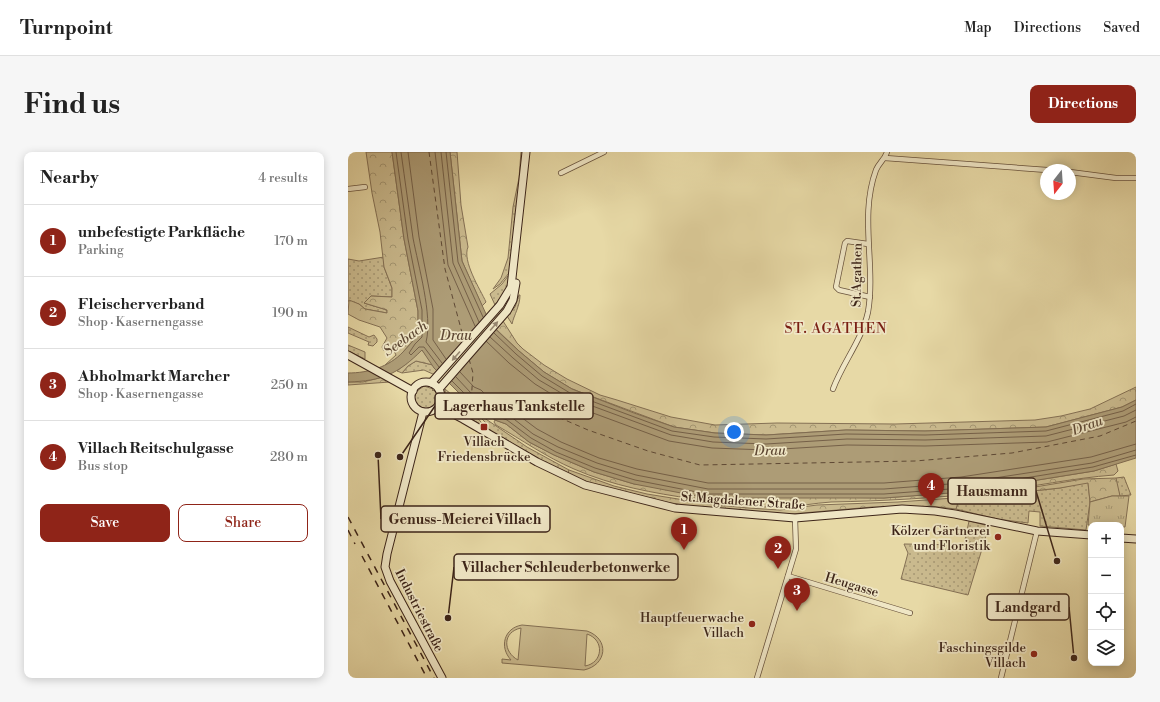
<!DOCTYPE html>
<meta charset="utf-8">
<style>
:root{--surface:#fff;--page:#f6f6f6;--text:#222;--muted:#767676;--line:#e0e0e0;--accent:#8f2418}
body{margin:0;font-family:"Libre Bodoni",serif;background:var(--page);color:var(--text)}
.controls{position:absolute;right:12px;bottom:12px;display:grid;overflow:hidden;border-radius:8px;box-shadow:0 2px 10px #0003}
.controls button{width:36px;height:36px;display:grid;place-items:center;padding:0;border:0;border-bottom:1px solid var(--line);background:var(--surface);color:var(--text);font:20px sans-serif}
.compass{position:absolute;left:692px;top:12px;width:36px;height:36px;border-radius:50%;background:var(--surface);box-shadow:0 2px 10px #0003;rotate:197deg}
.you{position:absolute;left:386px;top:280px;width:14px;height:14px;margin:-10px;border:3px solid #fff;border-radius:50%;background:#1a73e8;box-shadow:0 0 0 6px #1a73e833}
.badge{display:grid;place-items:center;width:26px;height:26px;border-radius:50%;background:var(--accent);color:#fff;font-size:13px;font-weight:700}
.pin{position:absolute;translate:-50% -33px;filter:drop-shadow(0 1px 2px #0008)}
.pin::after{content:'';position:absolute;top:21px;width:14px;height:12px;background:inherit;clip-path:polygon(0 0,100% 0,50% 100%)}
.list{margin:0;padding:0;list-style:none}
h2{display:flex;justify-content:space-between;align-items:center;height:52px;margin:0;padding:0 16px;font-size:17px}
h2 small{font-size:13px;font-weight:400;color:var(--muted)}
.list li{display:grid;grid-template-columns:26px 1fr auto;gap:12px;align-items:center;box-sizing:border-box;height:72px;padding:0 16px;border-top:1px solid var(--line)}
.list b{display:block;font-size:15px;white-space:nowrap}
.list p{margin:0;font-size:13px;white-space:nowrap;color:var(--muted)}
.list em{font-size:13px;font-style:normal;color:var(--muted)}
.actions{display:flex;gap:8px;padding:12px 16px}
.actions a{flex:1;padding:9px 0;border:1px solid var(--accent);border-radius:8px;text-align:center;font-size:14px;color:var(--accent)}
.actions .main{background:var(--accent);color:#fff}
.icon{flex:none;width:22px;height:22px;fill:none;stroke:currentColor;stroke-width:2;stroke-linecap:round;stroke-linejoin:round}
.map{position:relative;flex:none;width:788px;height:526px;overflow:hidden;border-radius:8px}
header{display:flex;align-items:center;gap:24px;box-sizing:border-box;height:56px;padding:0 20px;background:var(--surface);border-bottom:1px solid var(--line)}
header strong{font-size:19px}
nav{display:flex;gap:22px;margin-inline-start:auto;font-size:14px}
.intro{display:flex;align-items:center;justify-content:space-between;box-sizing:border-box;height:96px;padding:0 24px}
h1{margin:0;font-size:28px}
.button{padding:10px 18px;border-radius:8px;background:var(--accent);color:#fff;font-size:14px;font-weight:700}
main{display:flex;gap:24px;padding:0 24px}
aside{flex:1;background:var(--surface);border-radius:8px;box-shadow:0 2px 10px #0003}
.map>svg:first-child{display:block}
.grass{fill:url(#grass-dots);stroke:#847054}
.forest{fill:url(#forest-crowns);stroke:#847054}
.park{fill:url(#park-tufts);stroke:#847054}
.pitch{fill:#caba8e;stroke:#847054;fill-rule:evenodd}
.water{fill:#ad9c76;stroke:#806c51}
.pier{fill:#e7d9a6}
.lines{fill:none;stroke-linecap:round;stroke-linejoin:round}
.shore{stroke:#756048;stroke-width:1}
.ferry{stroke:#5f4935;stroke-width:1;stroke-dasharray:5 4;stroke-linecap:butt}
.street-casing{stroke:#68523c;stroke-width:6}
.secondary-casing{stroke:#3d2519;stroke-width:9}
.street{stroke:#efe6c5;stroke-width:4.5}
.secondary{stroke:#efe6c5;stroke-width:7}
.rail{stroke:#3d2519;stroke-width:1.5;stroke-dasharray:7 7;stroke-linecap:butt}
.oneway{fill:#96866f}
.poi-dot{fill:#8f2418;stroke:#efe6c5;stroke-width:1.5}
.labels{text-anchor:middle;stroke-width:3.5;stroke-linejoin:round;paint-order:stroke}
.street-label{font-size:13px;fill:#3d2519;stroke:#efe6c5}
.poi-label{font-size:13px;fill:#3d2519;stroke:#efe6c5;text-anchor:end}
.neighbourhood-label{font-size:14px;letter-spacing:1px;fill:#7a1f14;stroke:#efe6c5}
.water-label{font-size:14px;font-style:italic;fill:#5f4935;stroke:#efe6c5}
.leader{fill:none;stroke:#3d2519;stroke-width:1.5}
.callout-dot{fill:#3d2519;stroke:#efe6c5;stroke-width:1.5}
.callout{fill:#efe6c5;stroke:#3d2519;stroke-width:1.5}
.callout-label{font-size:14px;text-anchor:middle;font-weight:bold;fill:#3d2519}
</style>
<header>
<strong>Turnpoint</strong>
<nav><a>Map</a><a>Directions</a><a>Saved</a></nav>
</header>
<div class="intro"><h1>Find us</h1><a class="button">Directions</a></div>
<main>
<aside>
<h2>Nearby<small>4 results</small></h2>
<ul class="list">
<li><span class="badge">1</span><div><b>unbefestigte Parkfläche</b><p>Parking</p></div><em>170 m</em></li>
<li><span class="badge">2</span><div><b>Fleischerverband</b><p>Shop · Kasernengasse</p></div><em>190 m</em></li>
<li><span class="badge">3</span><div><b>Abholmarkt Marcher</b><p>Shop · Kasernengasse</p></div><em>250 m</em></li>
<li><span class="badge">4</span><div><b>Villach Reitschulgasse</b><p>Bus stop</p></div><em>280 m</em></li>
</ul>
<div class="actions"><a class="main">Save</a><a>Share</a></div>
</aside>
<div class="map">
<svg width="788" height="526" viewBox="0 0 788 526">
<defs>
<pattern id="grass-dots" width="8" height="8" patternUnits="userSpaceOnUse"><rect width="8" height="8" fill="#caba8e"/><path d="M2 2h.1M6 6h.1" fill="none" stroke="#a59773" stroke-width="1.8" stroke-linecap="round"/></pattern>
<pattern id="forest-crowns" width="20" height="18" patternUnits="userSpaceOnUse"><rect width="20" height="18" fill="#caba8e"/><path d="M2 6a3 3 0 1 1 6 0M12 15a3 3 0 1 1 6 0" fill="none" stroke="#a59773"/></pattern>
<pattern id="park-tufts" width="24" height="20" patternUnits="userSpaceOnUse"><rect width="24" height="20" fill="#caba8e"/><path d="M3 7l-1-3M5 7V3M7 7l1-3M15 17l-1-3M17 17v-4M19 17l1-3" fill="none" stroke="#a59773"/></pattern>
</defs>
<rect width="100%" height="100%" fill="#e7d9a6"/>
<filter id="stains"><feTurbulence type="fractalNoise" baseFrequency=".005" numOctaves="4"/><feColorMatrix values="0 0 0 0 .2 0 0 0 0 .09 0 0 0 0 .02 0 0 0 .5 -.17"/></filter>
<radialGradient id="worn" r=".72"><stop offset=".6" stop-color="#630" stop-opacity="0"/><stop offset="1" stop-color="#630" stop-opacity=".3"/></radialGradient>
<g class="grass">
<path d="M173,0H176L160,134L161,121L152,132L145,137L153,126L160,106L165,55L171,26Z"/>
<path d="M36,105V115L44,136V145L23,144L16,151L39,158V161L17,157L11,152L0,149V107L11,109Z"/>
<path d="M160,124L161,125L158,138L147,153L142,142L154,132Z"/>
<path d="M172,143C172,154 166,163 164,172L159,164L167,155L171,143Z"/>
<path d="M0,175L21,185L26,183L29,187V190L25,194L20,193L21,190L0,181Z"/>
<path d="M0,193L17,200V207L0,199Z"/>
<path d="M68,209L85,213L90,220L87,223L76,218L54,221L60,214Z"/>
<path d="M76,234L85,237L84,238L85,239L86,238L89,243L87,252C80,260 69,257 66,246L69,239Z"/>
<path d="M97,237L110,248L118,257L128,264L137,275L101,254L102,252L98,248Z"/>
<path d="M126,259L179,295L221,318L220,321L222,323L205,315L141,278L139,272Z"/>
<path d="M776,325L783,343L772,344L767,328L768,326Z"/>
<path d="M740,330L742,350L738,378L692,374V360L681,359L680,371L649,367L608,357L611,347L712,336Z"/>
<path d="M621,369L641,374L620,443L553,427L560,401L556,392L616,393Z"/>
</g>
<g class="forest">
<path d="M18,0H44L56,87L70,159V184C59,193 52,208 38,213H37L48,203L45,197L43,198L39,195L36,199L34,195L39,186L32,175L11,168L0,162L1,148L11,152L17,157L39,161V158L16,151L23,144L44,145V136L36,115L32,80L24,41Z"/>
<path d="M102,0H109L113,53L120,95C114,109 132,137 138,150L134,154L114,109Z"/>
<path d="M155,169L169,191L175,197L196,213L219,227L252,243L269,248L323,265L367,273L429,271L547,272L687,268L713,264L742,257L788,235V248L774,255L698,275L577,279L498,278L418,283L367,281L326,275L224,237L196,220L171,199L148,177Z"/>
<path d="M74,198L85,213L68,209L60,214L54,221L49,219Z"/>
<path d="M35,225L42,230L0,233V230H15Z"/>
<path d="M147,268L158,272L181,290L206,303L246,320L286,332L481,345L536,346L615,340L746,319L768,312L770,319L766,323C725,326 684,335 643,340C590,346 536,349 483,350C466,351 449,355 432,355C403,356 375,352 346,347C305,341 265,334 226,317C198,305 174,288 148,273L146,270Z"/>
<path d="M221,318L266,334L299,342L361,352L400,356L432,358L469,353L550,350L620,345L675,337L735,327L768,326L772,344H764L742,350L740,331L712,336L611,347L608,357L582,354L567,356L524,355L443,362L365,358L318,350L245,332L222,323L220,321Z"/>
</g>
<path class="park" d="M764,344H781L777,375H773V373H740L742,350Z"/>
<path class="pitch" d="M174,473L239,479C262,487 259,513 236,518L154,511V507L163,508C151,495 156,476 174,473ZM173,476L170,508C155,500 154,480 173,476ZM239,482C257,488 255,511 237,514Z"/>
<path class="water" d="M44,0H102L114,109L143,173L171,199L196,220L224,237L286,261L326,275L367,281L418,283L498,278L577,279L698,275L774,255L788,248V306L746,319L615,340L536,346H359L286,332L246,320L206,303L181,290L158,272L147,268L129,255L124,250L121,251L86,216L74,198C50,222 34,229 0,230V221C20,221 41,215 55,200C60,195 64,189 70,184V159L56,87Z"/>
<path class="pier" d="M140,162L145,172L149,176L100,233L89,221Z"/>
<g class="lines">
<g class="shore">
<path d="M48,0L60,87L74,158V185L67,192L61,201L63,203L71,195H76L91,215"/>
<path d="M53,0C57,29 61,57 65,86C70,113 85,164 78,190L94,211"/>
<path d="M60,0L71,85L85,157V188L98,207"/>
<path d="M87,0L100,113L127,174"/>
<path d="M93,0L105,111L131,170"/>
<path d="M98,0L110,110L135,165"/>
<path d="M146,181L168,202L194,224L222,241L324,279L366,285L418,287L498,282L577,283L698,279L775,259L788,252"/>
<path d="M142,185L165,206L191,228L220,245L323,283L365,290L418,292L499,287L577,288L698,284L776,264L788,258"/>
<path d="M138,189L161,211L187,232L218,251L321,289L364,296L418,298L499,293L577,294L699,290L778,270L788,265"/>
<path d="M112,220L126,235L133,238L139,244L153,254L165,259L189,277L213,290L251,306L289,317L360,331H536L613,325L743,305L788,292"/>
<path d="M108,225L123,241L130,243L135,249L151,260L162,264L185,282L210,295L249,311L288,323L360,337H536L614,331L744,311L788,298"/>
<path d="M104,229L121,246L127,247L132,252L148,264L159,268L183,286L208,300L247,316L287,328L359,342H536L615,336L745,315L788,303"/>
</g>
<g class="ferry">
<path d="M81,0L97,117L116,188"/>
<path d="M121,207L125,221L123,251L180,252L240,278L300,299L352,313L567,309L664,301L752,284L788,269"/>
</g>
<g class="street-casing">
<g id="street">
<path d="M537,6L699,18"/>
<path d="M722,20L768,26H788"/>
<path d="M213,21L256,0"/>
<path d="M0,37L17,35"/>
<path d="M520,92L499,89L497,91L488,135L491,138L522,145"/>
<path d="M485,237C495,210 514,188 520,160C528,113 511,64 528,18C531,11 537,7 539,0"/>
<path d="M440,424L562,461"/>
<path d="M409,526L448,397L447,366"/>
<path d="M653,526L689,379"/>
</g>
</g>
<g class="secondary-casing">
<g id="secondary">
<path d="M0,203L65,239"/>
<circle cx="78" cy="245" r="15"/>
<path d="M83,231L152,153L163,135L178,0"/>
<path d="M91,237L159,159L165,148L168,131"/>
<path d="M90,254L115,267L189,310L237,333L327,356L447,366L554,357L587,359L607,362L689,379L743,383"/>
<path d="M75,260L39,402L37,415L42,429L94,526"/>
<path d="M773,386L788,387"/>
</g>
</g>
<use href="#street" class="street"/>
<use href="#secondary" class="secondary"/>
<g class="rail">
<path d="M0,365L86,526"/>
<path d="M0,378L7,392"/>
<path d="M14,404L79,526"/>
</g>
</g>
<defs><path id="oneway-solid" d="M-6-.8H1V-3.2L6.5 0L1 3.2V.8H-6Z"/></defs>
<g class="oneway">
<use href="#oneway-solid" transform="translate(146 174) rotate(-49)"/>
<use href="#oneway-solid" transform="translate(108 204) rotate(131)"/>
</g>
<g class="poi-dot">
<rect x="132" y="271" width="8" height="8" rx="2"/>
<circle cx="650" cy="385" r="4"/>
<circle cx="404" cy="472" r="4"/>
<circle cx="686" cy="502" r="4"/>
</g>
<g class="labels">
<g class="street-label">
<text transform="translate(508 123) rotate(-89)" y="5">St.Agathen</text>
<text transform="translate(395 348) rotate(4)" y="5">St.Magdalener Straße</text>
<text transform="translate(504 432) rotate(17)" y="5">Heugasse</text>
<text transform="translate(72 458) rotate(63)" y="5">Industriestraße</text>
</g>
<g class="poi-label">
<text x="136" y="294" text-anchor="middle">Villach<tspan x="136" dy="15">Friedensbrücke</tspan></text>
<text x="642" y="383">Kölzer Gärtnerei<tspan x="642" dy="15">und Floristik</tspan></text>
<text x="396" y="470">Hauptfeuerwache<tspan x="396" dy="15">Villach</tspan></text>
<text x="678" y="500">Faschingsgilde<tspan x="678" dy="15">Villach</tspan></text>
</g>
<g class="neighbourhood-label">
<text x="488" y="181">ST. AGATHEN</text>
</g>
<g class="water-label">
<text x="108" y="188">Drau</text>
<text transform="translate(57 186) rotate(-35)" y="5">Seebach</text>
<text transform="translate(739 273) rotate(-20)" y="5">Drau</text>
<text transform="translate(422 298) rotate(-1)" y="5">Drau</text>
</g>
</g>
<path class="leader" d="M52 305L87 254M709 409L688 339M30 303L33 367M100 466L106 415M726 506L721 455"/>
<g class="callout-dot">
<circle cx="52" cy="305" r="4"/>
<circle cx="709" cy="409" r="4"/>
<circle cx="30" cy="303" r="4"/>
<circle cx="100" cy="466" r="4"/>
<circle cx="726" cy="506" r="4"/>
</g>
<g class="callout">
<rect x="87" y="241" width="158" height="26" rx="4"/>
<rect x="600" y="326" width="88" height="26" rx="4"/>
<rect x="33" y="354" width="169" height="26" rx="4"/>
<rect x="106" y="402" width="224" height="26" rx="4"/>
<rect x="639" y="442" width="82" height="26" rx="4"/>
</g>
<g class="callout-label">
<text x="166" y="259">Lagerhaus Tankstelle</text>
<text x="644" y="344">Hausmann</text>
<text x="117" y="372">Genuss-Meierei Villach</text>
<text x="218" y="420">Villacher Schleuderbetonwerke</text>
<text x="680" y="460">Landgard</text>
</g>
<rect width="100%" height="100%" filter="url(#stains)"/>
<rect width="100%" height="100%" fill="url(#worn)"/>
</svg>
<div class="controls">
<button>+</button>
<button>−</button>
<button><svg class="icon" aria-label="locate" viewBox="0 0 24 24"><circle cx="12" cy="12" r="6"/><path d="M12 2v4M12 18v4M2 12h4M18 12h4"/></svg></button>
<button><svg class="icon" aria-label="layers" viewBox="0 0 24 24"><path d="M12 4l9 5-9 5-9-5zM3 14l9 5 9-5"/></svg></button>
</div>
<svg class="compass" viewBox="-18 -18 36 36"><path d="M0-13l5 13h-10z" fill="#e53935"/><path d="M0 13l5-13h-10z" fill="#767676"/></svg>
<div class="you"></div>
<div class="pin badge" style="left:336px;top:398px">1</div>
<div class="pin badge" style="left:430px;top:417px">2</div>
<div class="pin badge" style="left:449px;top:459px">3</div>
<div class="pin badge" style="left:583px;top:354px">4</div>
</div>
</main>
